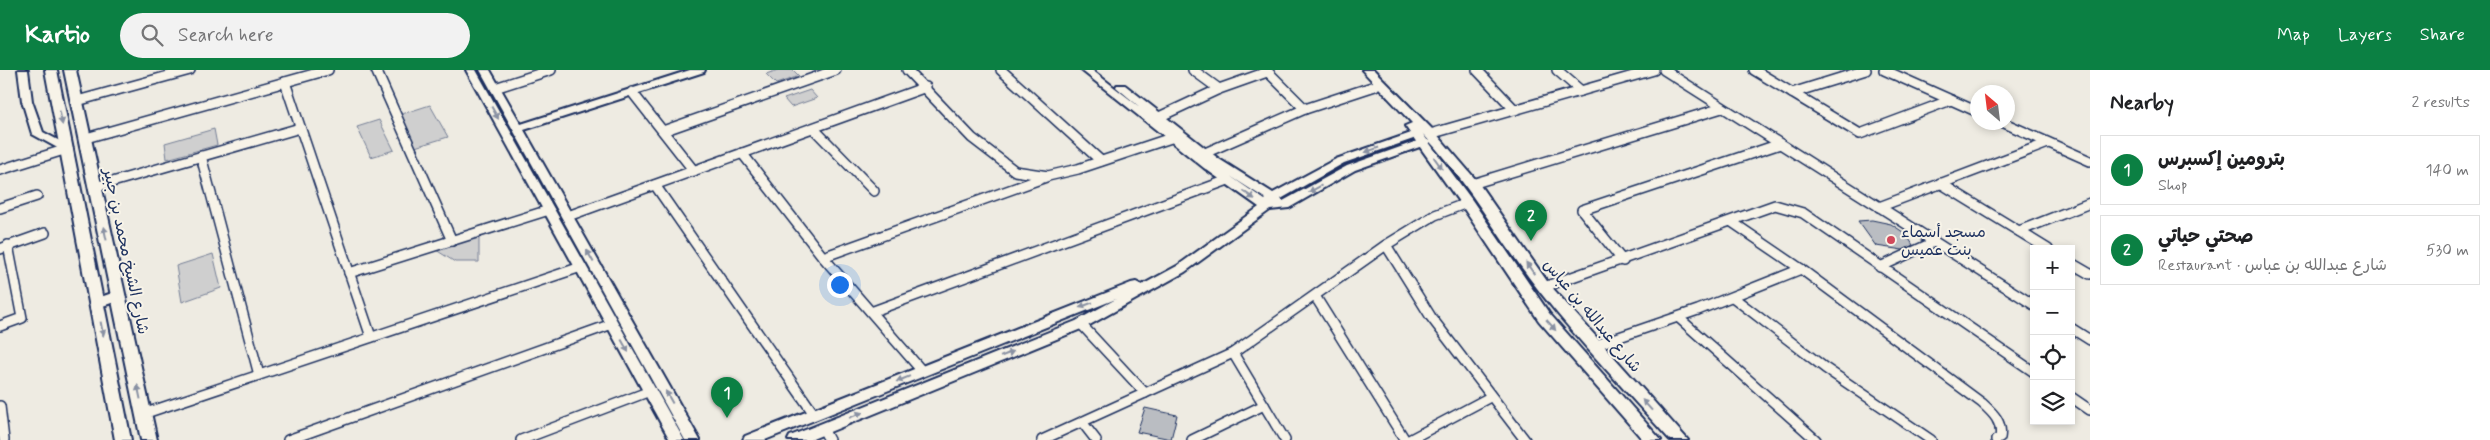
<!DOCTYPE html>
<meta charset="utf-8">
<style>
:root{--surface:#fff;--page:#f2f2f2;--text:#202124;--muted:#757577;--line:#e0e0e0;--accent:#0b8043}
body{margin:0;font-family:Mynerve,"Playpen Sans Arabic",sans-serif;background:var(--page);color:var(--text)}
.controls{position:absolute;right:15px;bottom:15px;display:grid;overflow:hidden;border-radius:0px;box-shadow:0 2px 8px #0003}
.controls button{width:45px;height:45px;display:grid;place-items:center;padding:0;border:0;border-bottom:1px solid var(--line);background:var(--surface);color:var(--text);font:25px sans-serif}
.compass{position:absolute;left:1970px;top:15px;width:45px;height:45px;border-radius:50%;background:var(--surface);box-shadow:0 2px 8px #0003;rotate:332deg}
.you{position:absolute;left:839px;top:214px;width:18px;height:18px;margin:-12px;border:4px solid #fff;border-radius:50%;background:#1a73e8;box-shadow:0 0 0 8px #1a73e833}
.badge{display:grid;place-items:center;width:32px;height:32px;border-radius:50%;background:var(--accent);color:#fff;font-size:16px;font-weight:700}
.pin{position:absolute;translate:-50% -41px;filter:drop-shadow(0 1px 2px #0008)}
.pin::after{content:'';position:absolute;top:26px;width:18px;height:15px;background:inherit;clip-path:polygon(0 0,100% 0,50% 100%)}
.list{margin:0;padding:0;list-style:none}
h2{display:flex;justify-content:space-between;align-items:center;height:65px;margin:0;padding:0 20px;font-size:21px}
h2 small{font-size:16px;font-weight:400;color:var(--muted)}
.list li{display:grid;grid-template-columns:32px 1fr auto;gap:15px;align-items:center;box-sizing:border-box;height:70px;margin:0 10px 10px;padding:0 10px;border:1px solid var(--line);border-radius:0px}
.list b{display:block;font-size:19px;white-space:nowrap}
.list p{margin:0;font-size:16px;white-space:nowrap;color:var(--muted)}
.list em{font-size:16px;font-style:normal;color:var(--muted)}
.icon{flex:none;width:28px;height:28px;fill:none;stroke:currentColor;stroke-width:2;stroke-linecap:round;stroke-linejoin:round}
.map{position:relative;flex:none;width:2090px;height:370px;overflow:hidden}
header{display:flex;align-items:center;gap:30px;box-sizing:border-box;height:70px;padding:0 25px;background:var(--accent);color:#fff}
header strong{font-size:24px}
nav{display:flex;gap:28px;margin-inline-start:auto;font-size:18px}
.search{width:350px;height:45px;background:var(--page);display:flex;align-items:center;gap:12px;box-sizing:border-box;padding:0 18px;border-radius:28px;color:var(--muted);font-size:19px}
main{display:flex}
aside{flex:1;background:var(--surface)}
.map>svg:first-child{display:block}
.green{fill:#cfcfcf;stroke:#757f96}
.building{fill:#babdc2;stroke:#1b2f5e}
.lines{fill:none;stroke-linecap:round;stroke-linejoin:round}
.street-casing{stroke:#1b2f5e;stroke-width:12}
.secondary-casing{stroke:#1b2f5e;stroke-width:4}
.primary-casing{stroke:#1b2f5e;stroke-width:4}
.street{stroke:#f7f3e8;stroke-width:9}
.secondary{fill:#f7f3e8;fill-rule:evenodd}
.primary{fill:#f7f3e8;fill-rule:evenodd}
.oneway{fill:#8991a3}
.poi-dot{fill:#d1495b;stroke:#f7f3e8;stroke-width:2}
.labels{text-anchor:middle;stroke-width:4;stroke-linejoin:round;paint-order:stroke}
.poi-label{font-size:16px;fill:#1b2f5e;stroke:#f7f3e8;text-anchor:start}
.street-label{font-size:16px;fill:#1b2f5e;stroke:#f7f3e8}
</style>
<header>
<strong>Kartio</strong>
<div class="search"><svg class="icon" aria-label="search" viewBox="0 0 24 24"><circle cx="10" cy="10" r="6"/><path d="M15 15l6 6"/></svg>Search here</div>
<nav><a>Map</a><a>Layers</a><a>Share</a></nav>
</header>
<main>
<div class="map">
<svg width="2090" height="370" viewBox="0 0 2090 370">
<rect width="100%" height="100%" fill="#eeebe2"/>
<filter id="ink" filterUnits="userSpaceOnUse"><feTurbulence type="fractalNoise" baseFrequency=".02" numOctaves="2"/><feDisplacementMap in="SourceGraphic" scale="10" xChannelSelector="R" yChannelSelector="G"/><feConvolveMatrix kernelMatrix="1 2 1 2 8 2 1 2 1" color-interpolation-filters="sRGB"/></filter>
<g filter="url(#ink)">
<g class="green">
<path d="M778,0H793L799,6L776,14L766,4Z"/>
<path d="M810,20L817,28L791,37L784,29Z"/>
<path d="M430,35L448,67L415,77L399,45Z"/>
<path d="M379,50L394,80L371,87L357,57Z"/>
<path d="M214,59L217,75L167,89L165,73Z"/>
<path d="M479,166V192H455L436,180Z"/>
<path d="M213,184L221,218L182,232L176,196Z"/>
</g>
<g class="building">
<path d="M1872,150L1891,154L1906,164L1913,175L1903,180L1876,176L1858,151Z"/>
<path d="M1145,338L1177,345L1171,369L1137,362Z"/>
</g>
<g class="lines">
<g class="street-casing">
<g id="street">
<path d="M376,0L452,171"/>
<path d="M907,0L972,68L1015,101L1048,106L1078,99L1171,68"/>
<path d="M1001,0L1101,91"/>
<path d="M1193,0L1219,19"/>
<path d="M1266,0L1305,39"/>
<path d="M1477,0L1515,40"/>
<path d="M1557,0L1581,21"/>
<path d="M1664,0L2034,235"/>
<path d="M1754,0L1860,64L1951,30"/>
<path d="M1884,0L1978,42"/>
<path d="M285,12L371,267"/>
<path d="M495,18L551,0"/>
<path d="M632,22L694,101"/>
<path d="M1792,23L1866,0"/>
<path d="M77,31L190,0"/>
<path d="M1159,47L1219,19L1267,2"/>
<path d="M2002,52L2090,91"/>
<path d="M814,59L874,121"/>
<path d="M663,61L836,0"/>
<path d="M1430,64L1654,0"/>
<path d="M86,68L328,0"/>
<path d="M742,83L823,187L922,301"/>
<path d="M1205,83L1305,39L1375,16"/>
<path d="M201,86L259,305"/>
<path d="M0,100L67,79"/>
<path d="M1940,113L2048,179"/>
<path d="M1472,114L1722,38"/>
<path d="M655,115L814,344"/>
<path d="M95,117L300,58"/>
<path d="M1879,137L2048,73"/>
<path d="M0,138L37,126"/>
<path d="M568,146L926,17"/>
<path d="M1732,152L1801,199L1982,333C1993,343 2003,352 2000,368L1996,370"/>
<path d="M2019,161L2090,133"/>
<path d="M1386,175L1431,247L1525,370"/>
<path d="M0,179L45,163"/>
<path d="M823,187L1046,107"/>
<path d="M1623,191L1582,140L1780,74"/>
<path d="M2071,193L2090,204"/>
<path d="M1880,197L1934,172"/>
<path d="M349,203L549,140"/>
<path d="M1544,217L1775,135L1803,143L2034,302"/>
<path d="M1315,226L1405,370"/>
<path d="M1734,228L1825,298L1931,370"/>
<path d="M871,242L1228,110"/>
<path d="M1679,248L1816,370"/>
<path d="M1081,254L1145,323"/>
<path d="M0,256L22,248L8,175"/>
<path d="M2071,258L2090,270"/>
<path d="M1593,276L1698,240L1801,199"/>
<path d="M1233,283L1285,370"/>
<path d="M2071,327L2090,340"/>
<path d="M0,336L4,370"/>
<path d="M143,344L581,197"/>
<path d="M1082,352L1096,370"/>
<path d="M823,359L829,370"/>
<path d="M288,370L612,254"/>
<path d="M521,370L650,321"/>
<path d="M1042,370L1233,283L1386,175L1435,145L1467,133"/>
<path d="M1192,370L1264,335"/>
<path d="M1409,370L1490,327"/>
</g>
</g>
<g class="secondary-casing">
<g id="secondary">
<path d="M18,0H28L32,31L43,62L71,77L73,79L71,81H63L32,64L22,31Z"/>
<path d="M466,0H476L684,370H670Z"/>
<path d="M480,0H490L521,54L690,0H705L704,2L524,60L700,370H685Z"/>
<path d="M1081,0H1092L1141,38L1116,17L1117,15H1125L1219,89L1273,123L1336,89L1414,62L1418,61L1424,64L1422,66L1344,93L1281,129L1283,131L1347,96L1420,70H1428L1430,72L1428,74L1355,100L1289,138L1270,140L1185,202L1086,257L810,370H788L790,366L1076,251L1116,229L765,370H743L745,366L1131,213L1136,212L1142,215L1177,196L1259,137L1204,98ZM1230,106L1266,129L1265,130Z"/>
<path d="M118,221L123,223L124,226L123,229L97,238L90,233L92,230Z"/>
</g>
</g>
<g class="primary-casing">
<g id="primary">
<path d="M45,0H57L131,370H115Z"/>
<path d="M64,0H76L157,370H141Z"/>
<path d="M1362,0H1374L1434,61L1477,111L1549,214L1688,370H1670C1626,321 1580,273 1540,222C1499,170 1468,111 1422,63L1472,130L1549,243L1661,370H1643L1539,251L1462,136L1405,56L1412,53Z"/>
</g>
</g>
<use href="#street" class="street"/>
<use href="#secondary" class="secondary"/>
<use href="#primary" class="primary"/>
</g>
<defs><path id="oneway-solid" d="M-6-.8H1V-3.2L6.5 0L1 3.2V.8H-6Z" transform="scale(1.25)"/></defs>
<g class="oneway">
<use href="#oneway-solid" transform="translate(495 43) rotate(61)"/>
<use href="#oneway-solid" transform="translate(61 48) rotate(79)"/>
<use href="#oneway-solid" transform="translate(1372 80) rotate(161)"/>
<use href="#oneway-solid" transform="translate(1438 93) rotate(55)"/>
<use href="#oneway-solid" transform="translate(1315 119) rotate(151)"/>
<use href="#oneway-solid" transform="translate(1249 125) rotate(35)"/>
<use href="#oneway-solid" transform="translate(105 163) rotate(-102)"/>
<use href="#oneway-solid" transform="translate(590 186) rotate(-119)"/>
<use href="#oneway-solid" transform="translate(1530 198) rotate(-125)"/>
<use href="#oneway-solid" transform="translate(1086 235) rotate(159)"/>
<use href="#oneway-solid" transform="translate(1551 255) rotate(49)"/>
<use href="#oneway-solid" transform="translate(102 259) rotate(79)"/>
<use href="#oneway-solid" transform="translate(625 276) rotate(61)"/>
<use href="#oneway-solid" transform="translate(1007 284) rotate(-22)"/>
<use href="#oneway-solid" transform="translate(903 309) rotate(158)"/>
<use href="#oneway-solid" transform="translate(139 322) rotate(-102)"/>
<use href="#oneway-solid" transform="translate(669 327) rotate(-119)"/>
<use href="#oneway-solid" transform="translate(1647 335) rotate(-132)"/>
<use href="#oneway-solid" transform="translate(856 345) rotate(-22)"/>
</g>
</g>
<circle class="poi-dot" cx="1891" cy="170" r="5"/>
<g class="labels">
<g class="poi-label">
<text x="1901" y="167">مسجد أسماء<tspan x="1901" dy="18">بنت عميس</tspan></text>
</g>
<g class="street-label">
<text transform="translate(127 181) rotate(78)" y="6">شارع الشيخ محمد بن جبير</text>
<text transform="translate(1593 245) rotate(50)" y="6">شارع عبدالله بن عباس</text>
</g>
</g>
</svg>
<div class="controls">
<button>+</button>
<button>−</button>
<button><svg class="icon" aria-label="locate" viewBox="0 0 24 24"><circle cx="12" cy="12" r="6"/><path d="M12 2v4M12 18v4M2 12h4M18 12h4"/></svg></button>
<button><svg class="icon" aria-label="layers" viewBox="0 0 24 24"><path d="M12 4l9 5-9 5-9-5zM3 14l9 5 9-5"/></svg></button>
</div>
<svg class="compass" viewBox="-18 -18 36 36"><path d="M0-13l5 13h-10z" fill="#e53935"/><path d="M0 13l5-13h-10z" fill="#757577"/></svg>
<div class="you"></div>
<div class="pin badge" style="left:727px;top:348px">1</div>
<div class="pin badge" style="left:1531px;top:171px">2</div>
</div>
<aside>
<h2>Nearby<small>2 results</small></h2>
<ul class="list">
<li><span class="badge">1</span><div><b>بترومين إكسبرس</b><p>Shop</p></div><em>140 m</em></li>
<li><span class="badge">2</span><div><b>صحتي حياتي</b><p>Restaurant · شارع عبدالله بن عباس</p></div><em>530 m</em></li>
</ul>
</aside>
</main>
